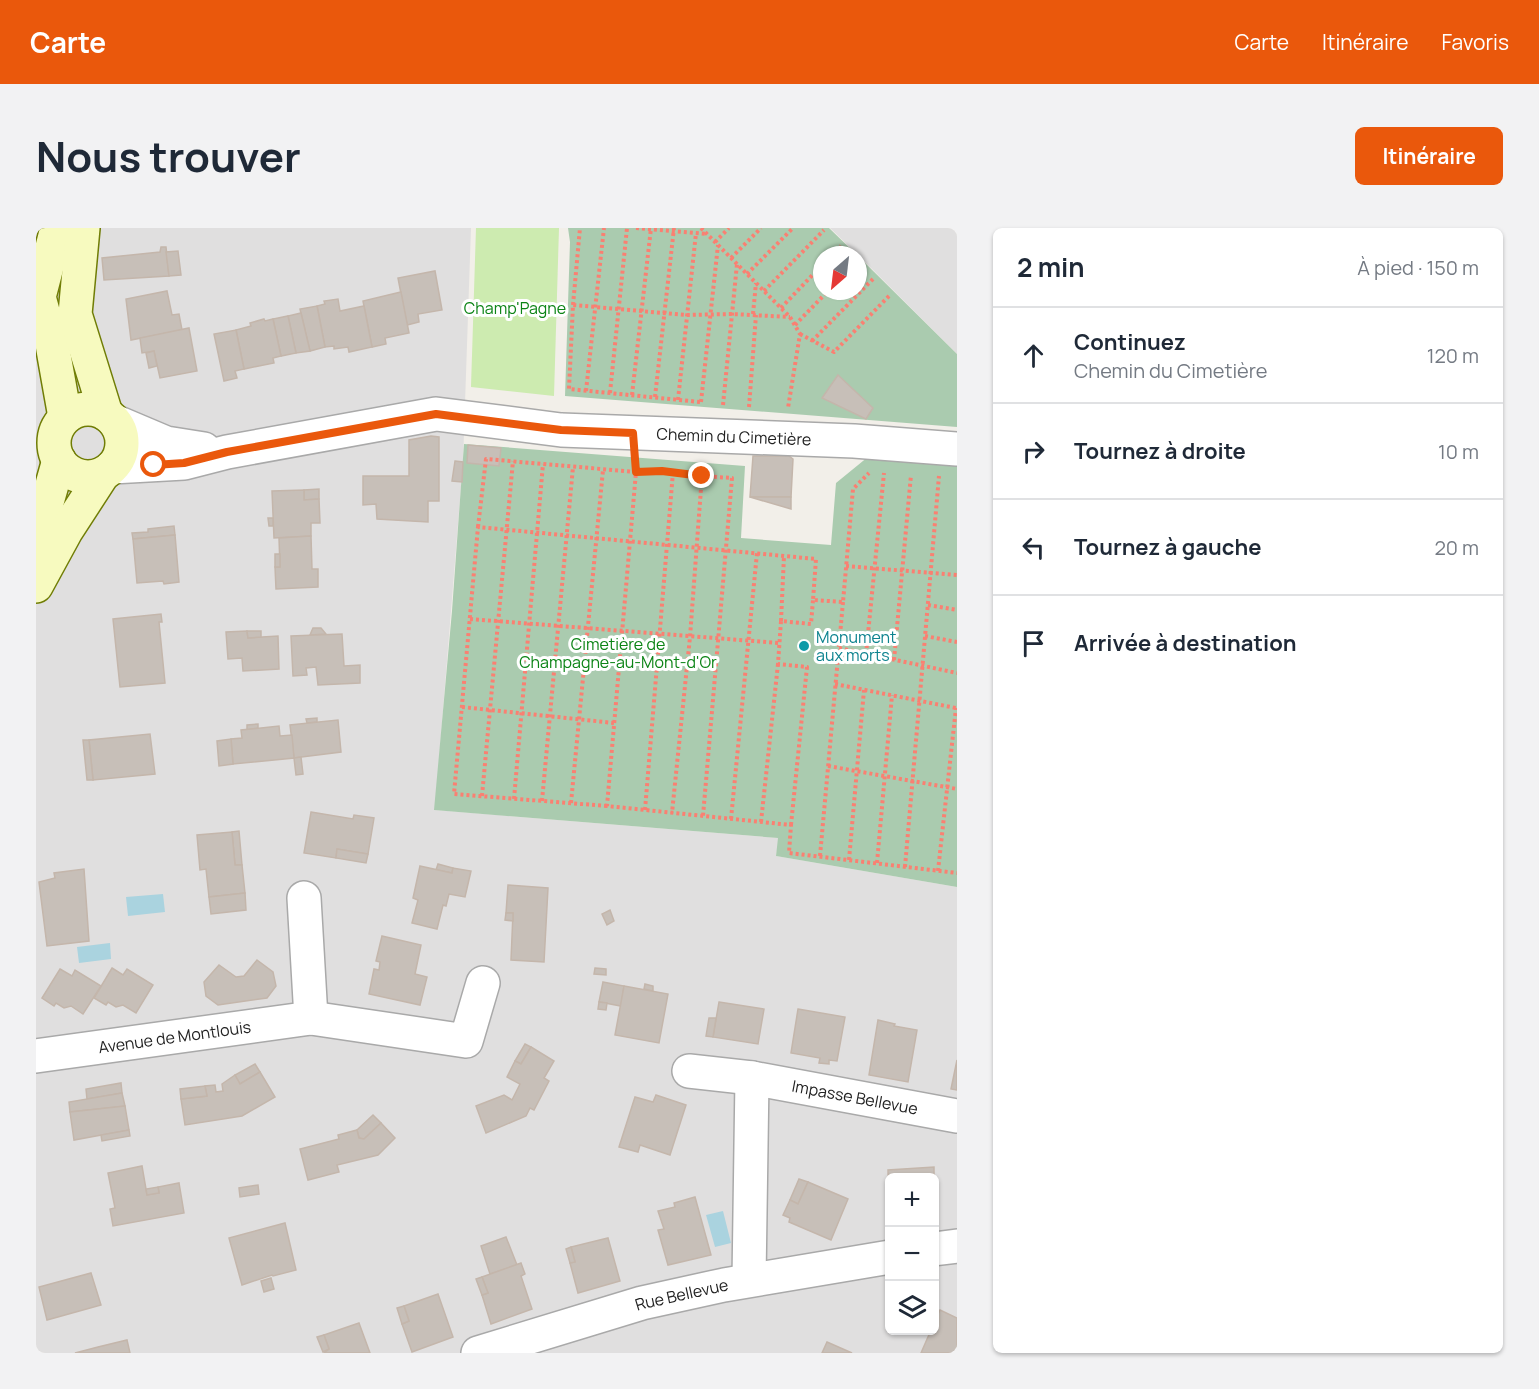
<!DOCTYPE html>
<html lang="fr">
<meta charset="utf-8">
<style>
:root{--surface:#fff;--page:#f2f2f3;--text:#1f2937;--muted:#747a83;--line:#e0e1e3;--accent:#ea580c}
body{margin:0;font-family:Manrope,sans-serif;background:var(--page);color:var(--text)}
.controls{position:absolute;right:18px;bottom:18px;display:grid;overflow:hidden;border-radius:9px;box-shadow:0 2px 4px #0004}
.controls button{width:54px;height:54px;display:grid;place-items:center;padding:0;border:0;border-bottom:2px solid var(--line);background:var(--surface);color:var(--text);font:30px sans-serif}
.compass{position:absolute;left:777px;top:18px;width:54px;height:54px;border-radius:50%;background:var(--surface);box-shadow:0 2px 4px #0004;rotate:208deg}
.stop{position:absolute;width:18px;height:18px;margin:-14px;border:4px solid #ea580c;border-radius:50%;background:#fff}
.stop.end{background:#ea580c;border-color:#fff;box-shadow:0 2px 6px #0008}
.list{margin:0;padding:0;list-style:none}
h2{display:flex;justify-content:space-between;align-items:center;height:78px;margin:0;padding:0 24px;font-size:26px}
h2 small{font-size:20px;font-weight:400;color:var(--muted)}
.list li{display:grid;grid-template-columns:39px 1fr auto;gap:18px;align-items:center;box-sizing:border-box;height:96px;padding:0 24px;border-top:2px solid var(--line)}
.list b{display:block;font-size:22px;white-space:nowrap}
.list p{margin:0;font-size:20px;white-space:nowrap;color:var(--muted)}
.list em{font-size:20px;font-style:normal;color:var(--muted)}
.icon{flex:none;width:33px;height:33px;fill:none;stroke:currentColor;stroke-width:2;stroke-linecap:round;stroke-linejoin:round}
.map{position:relative;flex:none;width:921px;height:1125px;overflow:hidden;border-radius:9px}
header{display:flex;align-items:center;gap:36px;box-sizing:border-box;height:84px;padding:0 30px;background:var(--accent);color:#fff}
header strong{font-size:28px}
nav{display:flex;gap:33px;margin-inline-start:auto;font-size:21px}
.intro{display:flex;align-items:center;justify-content:space-between;box-sizing:border-box;height:144px;padding:0 36px}
h1{margin:0;font-size:42px}
.button{padding:15px 27px;border-radius:9px;background:var(--accent);color:#fff;font-size:21px;font-weight:700}
main{display:flex;gap:36px;padding:0 36px}
aside{flex:1;background:var(--surface);border-radius:9px;box-shadow:0 2px 4px #0004}
.map>svg:first-child{display:block}
.residential{fill:#e0dfdf;fill-rule:evenodd}
.grass{fill:#cdebb0}
.cemetery{fill:#aacbaf}
.water{fill:#aad3df}
.building{fill:#c7bfb8;stroke:#c4b6ab;stroke-width:1.5}
.lines{fill:none;stroke-linecap:round;stroke-linejoin:round}
.street-casing{stroke:#a9a9a9;stroke-width:36}
.secondary-casing{stroke:#707d05;stroke-width:36}
.path{stroke:#fa8072;stroke-width:4;stroke-dasharray:3 3;stroke-linecap:butt}
.street{stroke:#fff;stroke-width:33}
.secondary{stroke:#f7fabf;stroke-width:33}
.route{stroke:#ea580c;stroke-width:8}
.culture-dot{fill:#0f9aa8;stroke:#fff;stroke-width:2}
.labels{text-anchor:middle;stroke-width:6;stroke-linejoin:round;paint-order:stroke}
.park-label{font-size:16px;fill:#0c8416;stroke:#fff}
.street-label{font-size:16px;fill:#222;stroke:#fff}
.culture-label{font-size:16px;fill:#0d838f;stroke:#fff;text-anchor:start}
</style>
<header>
<strong>Carte</strong>
<nav><a>Carte</a><a>Itinéraire</a><a>Favoris</a></nav>
</header>
<div class="intro"><h1>Nous trouver</h1><a class="button">Itinéraire</a></div>
<main>
<div class="map">
<svg width="921" height="1125" viewBox="0 0 921 1125">
<rect width="100%" height="100%" fill="#f2efe9"/>
<g class="residential">
<path d="M0,0H435L427,234L399,582L743,610L740,628L921,659V1125H0ZM854,950H898V1102H854Z"/>
<path d="M794,0H921V126L822,27Z"/>
</g>
<path class="grass" d="M440,0H523L518,168L435,159Z"/>
<g class="cemetery">
<path d="M532,0H793L821,27H786V63H822V28L921,126V199L529,168L534,14Z"/>
<path d="M428,216L709,238L705,310L795,317L800,255L838,224L921,231V659L740,628L742,610L398,582L416,383Z"/>
</g>
<g class="water">
<path d="M127,666L129,684L92,688L90,669Z"/>
<path d="M74,715L75,731L43,735L41,719Z"/>
<path d="M687,983L695,1015L679,1019L670,987Z"/>
</g>
<g class="building">
<path d="M125,19H130L133,48L68,52L66,30L124,24Z"/>
<path d="M142,23L145,47L133,48L130,24Z"/>
<path d="M399,43L406,82L382,86L383,94L371,97L362,50Z"/>
<path d="M131,63L136,87L143,86L146,102L95,112L90,71Z"/>
<path d="M365,64L373,105L349,110L350,116L336,119L327,73Z"/>
<path d="M302,71L304,83L328,78L336,119L313,124L312,119L298,121V118L289,119L281,78L289,76L288,73Z"/>
<path d="M281,78L289,119L274,123L264,81Z"/>
<path d="M265,85L274,123L260,125L252,88Z"/>
<path d="M252,88L260,125L245,128L237,91Z"/>
<path d="M228,91L229,93L237,91L245,128L237,130L238,135L208,141L200,102L215,98L214,95Z"/>
<path d="M153,100L161,143L124,150L118,123L106,125L104,110Z"/>
<path d="M200,102L208,141L199,143L201,150L188,153L178,106Z"/>
<path d="M118,123L121,138L113,140L110,125Z"/>
<path d="M802,147L837,180L830,191L786,170Z"/>
<path d="M395,208L403,209V273H392V294L341,291L340,276L327,277V248H373V212Z"/>
<path d="M432,217L465,220L463,238L431,235Z"/>
<path d="M717,228H753L757,231L755,269H714Z"/>
<path d="M419,233L427,234L426,254L416,253Z"/>
<path d="M283,261V271L268,272V262Z"/>
<path d="M268,262V272L283,271L284,295H275V308L238,310L236,263Z"/>
<path d="M714,269H755V281Z"/>
<path d="M232,290H237V298H233Z"/>
<path d="M138,298L139,307L97,311L96,305L112,304V301Z"/>
<path d="M139,307L143,354L128,356L127,353L101,355L97,311Z"/>
<path d="M275,308L276,341H282V359L240,361L239,339H244L243,310Z"/>
<rect x="239" y="326" width="5" height="13"/>
<path d="M125,386L126,394H123L129,455L84,459L77,391Z"/>
<path d="M277,400H285L290,406L274,407Z"/>
<path d="M211,403L212,410L242,408L243,441L207,443L206,430L192,431L190,404Z"/>
<path d="M211,403H225V409L212,410Z"/>
<path d="M306,406L308,438L324,437V455L282,457L280,439L270,440L271,447L257,448L255,408Z"/>
<path d="M281,490V494L271,495L270,491Z"/>
<path d="M302,492L305,524L258,530L254,497Z"/>
<path d="M222,496V500L211,502V497Z"/>
<path d="M243,498L244,508L256,507L258,530L197,536L195,511L206,510L205,502Z"/>
<path d="M114,506L119,546L57,552L53,512Z"/>
<path d="M195,511L197,536L183,538L181,513Z"/>
<path d="M47,512H53L57,552H51Z"/>
<path d="M265,529L267,546L260,547L258,530Z"/>
<path d="M275,584L317,591L318,587L338,590L332,626L301,621L300,630L268,625Z"/>
<path d="M203,603L206,637H199L196,604Z"/>
<path d="M196,604L199,637H206L209,665L173,669L170,641L164,642L161,607Z"/>
<path d="M301,621L332,626L330,635L300,630Z"/>
<path d="M402,636L417,640L416,645L400,642Z"/>
<path d="M384,638L416,645L417,640L435,643L429,669L413,666L410,678L407,677L401,701L376,695L382,672L377,670Z"/>
<path d="M48,641L53,713L11,718L3,654L19,650L18,645Z"/>
<path d="M472,657L512,660L508,734L475,732L477,685H470Z"/>
<path d="M209,665L210,682L175,686L173,669Z"/>
<path d="M574,682L578,693L571,697L566,686Z"/>
<path d="M470,685H477V693L469,692Z"/>
<path d="M346,708L385,717L379,746L391,749L384,777L333,766L338,741L343,742L344,734L340,733Z"/>
<path d="M221,732L237,744L240,758L231,770L182,777L170,768L168,754L183,737L200,749L208,748Z"/>
<path d="M76,740L87,747L91,741L117,757L100,785L87,777L80,779L72,774L70,777L58,770Z"/>
<path d="M559,740L570,741V747L558,746Z"/>
<path d="M24,741L36,748L39,742L65,758L47,786L35,778L28,780L20,775L18,778L6,770Z"/>
<path d="M567,754L588,758L585,778L563,774Z"/>
<path d="M609,756L617,758V763L608,761Z"/>
<path d="M588,758L632,766L623,815L579,807Z"/>
<path d="M563,774L571,775L570,782L562,781Z"/>
<path d="M683,774L728,781L722,816L677,809Z"/>
<path d="M762,781L809,789L801,833L793,832V836L783,835L784,830L755,825Z"/>
<path d="M673,790H680L677,809L670,808Z"/>
<path d="M842,792L859,796L858,798L881,802L872,854L833,847Z"/>
<path d="M489,816L495,819L485,836L479,833Z"/>
<path d="M495,819L518,833L508,850L513,853L498,882L494,880L490,888L450,905L440,878L468,867L476,872L484,856L471,849L479,833L485,836Z"/>
<path d="M921,832V862L915,861Z"/>
<path d="M219,836L224,844L204,856L199,847Z"/>
<path d="M224,844L239,869L206,888L149,897L145,871L171,868L169,858L179,857L180,864L187,863L186,856L199,847L204,856Z"/>
<path d="M85,855L86,865L51,871L50,861Z"/>
<path d="M169,858L171,868L145,871L144,861Z"/>
<path d="M86,865L89,878L34,884L33,874Z"/>
<path d="M620,867L650,877L634,927L604,917L602,924L583,919L599,869L617,874Z"/>
<path d="M89,878L93,902L38,912L34,884Z"/>
<path d="M337,887L345,895L328,911L323,910L321,902Z"/>
<path d="M345,895L359,910L342,927L301,937L303,944L272,952L264,921L303,911L302,907L321,902L323,910L328,911Z"/>
<path d="M93,902L94,908L66,913L65,907Z"/>
<path d="M106,938L111,967L123,965L122,959L143,955L148,985L77,998L74,981L79,980L72,945Z"/>
<path d="M898,939V950H854L853,987L852,942Z"/>
<path d="M763,951L772,954L762,976L754,972Z"/>
<path d="M772,954L812,971L795,1012L753,994L754,990L747,987L754,972L762,976Z"/>
<path d="M222,957L223,966L204,969L203,960Z"/>
<path d="M122,959L123,965L111,967L110,961Z"/>
<path d="M659,969L675,1027L632,1037L622,1002L628,1001L622,983L639,979L638,975Z"/>
<path d="M249,995L260,1042L237,1048L236,1047L206,1057L193,1010Z"/>
<path d="M470,1009L481,1037L454,1046L445,1018Z"/>
<path d="M572,1010L584,1053L542,1065L534,1035L539,1034L535,1019Z"/>
<path d="M535,1019L539,1034L534,1035L530,1021Z"/>
<path d="M485,1035L489,1046L485,1048L496,1081L455,1096L446,1067L452,1065L446,1049Z"/>
<path d="M55,1045L65,1077L11,1092L3,1059Z"/>
<path d="M446,1049L452,1065L446,1067L440,1051Z"/>
<path d="M235,1050L238,1061L228,1064L225,1053Z"/>
<path d="M402,1066L417,1109L376,1124L366,1096L373,1093L368,1078Z"/>
<path d="M368,1078L373,1093L366,1096L361,1080Z"/>
<path d="M904,1082L921,1090V1125H885L895,1102H898V1095Z"/>
<path d="M323,1095L334,1125H288L293,1121L288,1107Z"/>
<path d="M288,1107L293,1121L287,1124L281,1109Z"/>
<path d="M91,1112L94,1125H39L62,1119Z"/>
<path d="M791,1114L816,1125H786Z"/>
</g>
<g class="lines">
<g class="street-casing">
<g id="street">
<path d="M78,193L130,215L168,221"/>
<path id="s1" d="M76,239L148,235L191,224L400,186L525,202L818,213L921,221"/>
<path d="M268,670L275,790"/>
<path id="s2" d="M0,828L275,790L430,813L447,755"/>
<path id="s3" d="M653,843L716,850L921,888"/>
<path d="M898,1021L921,1018"/>
<path d="M713,1052L716,850"/>
<path id="s4" d="M442,1125L606,1075L688,1057L854,1029"/>
</g>
</g>
<g class="secondary-casing">
<g id="secondary">
<path d="M21,0L3,69L16,116L29,189"/>
<path d="M47,0L39,86L70,186"/>
<circle cx="52" cy="215" r="34"/>
<path d="M0,337L4,299L23,232"/>
<path d="M0,358L30,303L67,246"/>
</g>
</g>
<g class="path">
<path d="M600,0L671,6"/>
<path d="M665,0L754,89L764,106L752,180"/>
<path d="M679,14L693,0"/>
<path d="M796,27L805,18"/>
<path d="M695,30L725,0"/>
<path d="M711,46L757,0"/>
<path d="M728,63L788,2"/>
<path d="M537,77L544,0"/>
<path d="M745,80L786,37"/>
<path d="M717,86L720,55"/>
<path d="M759,97L792,63"/>
<path d="M764,106L798,124L854,67"/>
<path d="M776,113L837,51"/>
<path d="M550,163L568,0"/>
<path d="M574,165L591,0"/>
<path d="M596,167L615,0"/>
<path d="M619,169L638,0"/>
<path d="M642,172L660,5"/>
<path d="M664,174L533,161L537,77L650,87L696,86L754,89"/>
<path d="M665,174L682,17"/>
<path d="M687,177L701,36"/>
<path d="M713,179L720,87"/>
<path d="M599,235L600,244H626L666,247L654,409L636,585"/>
<path d="M666,248L696,250L667,588"/>
<path d="M442,299L450,231L600,244L571,578L755,597L753,625L921,645"/>
<path d="M810,338L921,347"/>
<path d="M892,377L921,382"/>
<path d="M434,391L743,415"/>
<path d="M745,393L748,328"/>
<path d="M889,408L921,414"/>
<path d="M803,420L921,445"/>
<path d="M830,426L848,245"/>
<path d="M858,432L875,247"/>
<path d="M799,456L920,480"/>
<path d="M426,479L578,495"/>
<path d="M792,538L921,561"/>
<path d="M446,568L477,233"/>
<path d="M478,571L507,236"/>
<path d="M506,573L537,239"/>
<path d="M535,575L567,242"/>
<path d="M571,578L418,566L442,299L780,331L777,372L807,374L817,261L833,245"/>
<path d="M609,582L637,244"/>
<path d="M695,591L721,325"/>
<path d="M725,594L742,436"/>
<path d="M755,597L771,439L742,436L745,393L775,396L777,372"/>
<path d="M784,628L807,374"/>
<path d="M813,632L828,462"/>
<path d="M841,635L856,467"/>
<path d="M869,639L903,248"/>
<path d="M902,643L920,480"/>
</g>
<use href="#street" class="street"/>
<use href="#secondary" class="secondary"/>
</g>
<g class="lines">
<path class="route" d="M118,237L148,235L191,224L400,186L525,202L597,205L600,244L626,243L666,248"/>
</g>
<circle class="culture-dot" cx="768" cy="418" r="6"/>
<g class="labels">
<g class="park-label">
<text x="479" y="86">Champ'Pagne</text>
<text x="582" y="422">Cimetière de<tspan x="582" dy="18">Champagne-au-Mont-d'Or</tspan></text>
</g>
<g class="street-label">
<text dy="6" stroke="none"><textPath href="#s1" startOffset="628">Chemin du Cimetière</textPath></text>
<text dy="6" stroke="none"><textPath href="#s2" startOffset="140">Avenue de Montlouis</textPath></text>
<text dy="6" stroke="none"><textPath href="#s3" startOffset="168">Impasse Bellevue</textPath></text>
<text dy="6" stroke="none"><textPath href="#s4" startOffset="212">Rue Bellevue</textPath></text>
</g>
<g class="culture-label">
<text x="780" y="415">Monument<tspan x="780" dy="18">aux morts</tspan></text>
</g>
</g>
</svg>
<div class="controls">
<button>+</button>
<button>−</button>
<button><svg class="icon" aria-label="layers" viewBox="0 0 24 24"><path d="M12 4l9 5-9 5-9-5zM3 14l9 5 9-5"/></svg></button>
</div>
<svg class="compass" viewBox="-18 -18 36 36"><path d="M0-13l5 13h-10z" fill="#e53935"/><path d="M0 13l5-13h-10z" fill="#747a83"/></svg>
<div class="stop" style="left:118px;top:237px"></div>
<div class="stop end" style="left:666px;top:248px"></div>
</div>
<aside>
<h2>2 min<small>À pied · 150 m</small></h2>
<ul class="list">
<li><svg class="icon" aria-label="ahead" viewBox="0 0 24 24"><path d="M12 20V5M6 11l6-6 6 6"/></svg><div><b>Continuez</b><p>Chemin du Cimetière</p></div><em>120 m</em></li>
<li><svg class="icon" aria-label="right" viewBox="0 0 24 24"><path d="M7 20v-9h11M14 6l5 5-5 5"/></svg><div><b>Tournez à droite</b></div><em>10 m</em></li>
<li><svg class="icon" aria-label="left" viewBox="0 0 24 24"><path d="M17 20v-9H6M10 6l-5 5 5 5"/></svg><div><b>Tournez à gauche</b></div><em>20 m</em></li>
<li><svg class="icon" aria-label="arrive" viewBox="0 0 24 24"><path d="M6 21V4h12l-3 4 3 4H6"/></svg><div><b>Arrivée à destination</b></div></li>
</ul>
</aside>
</main>
